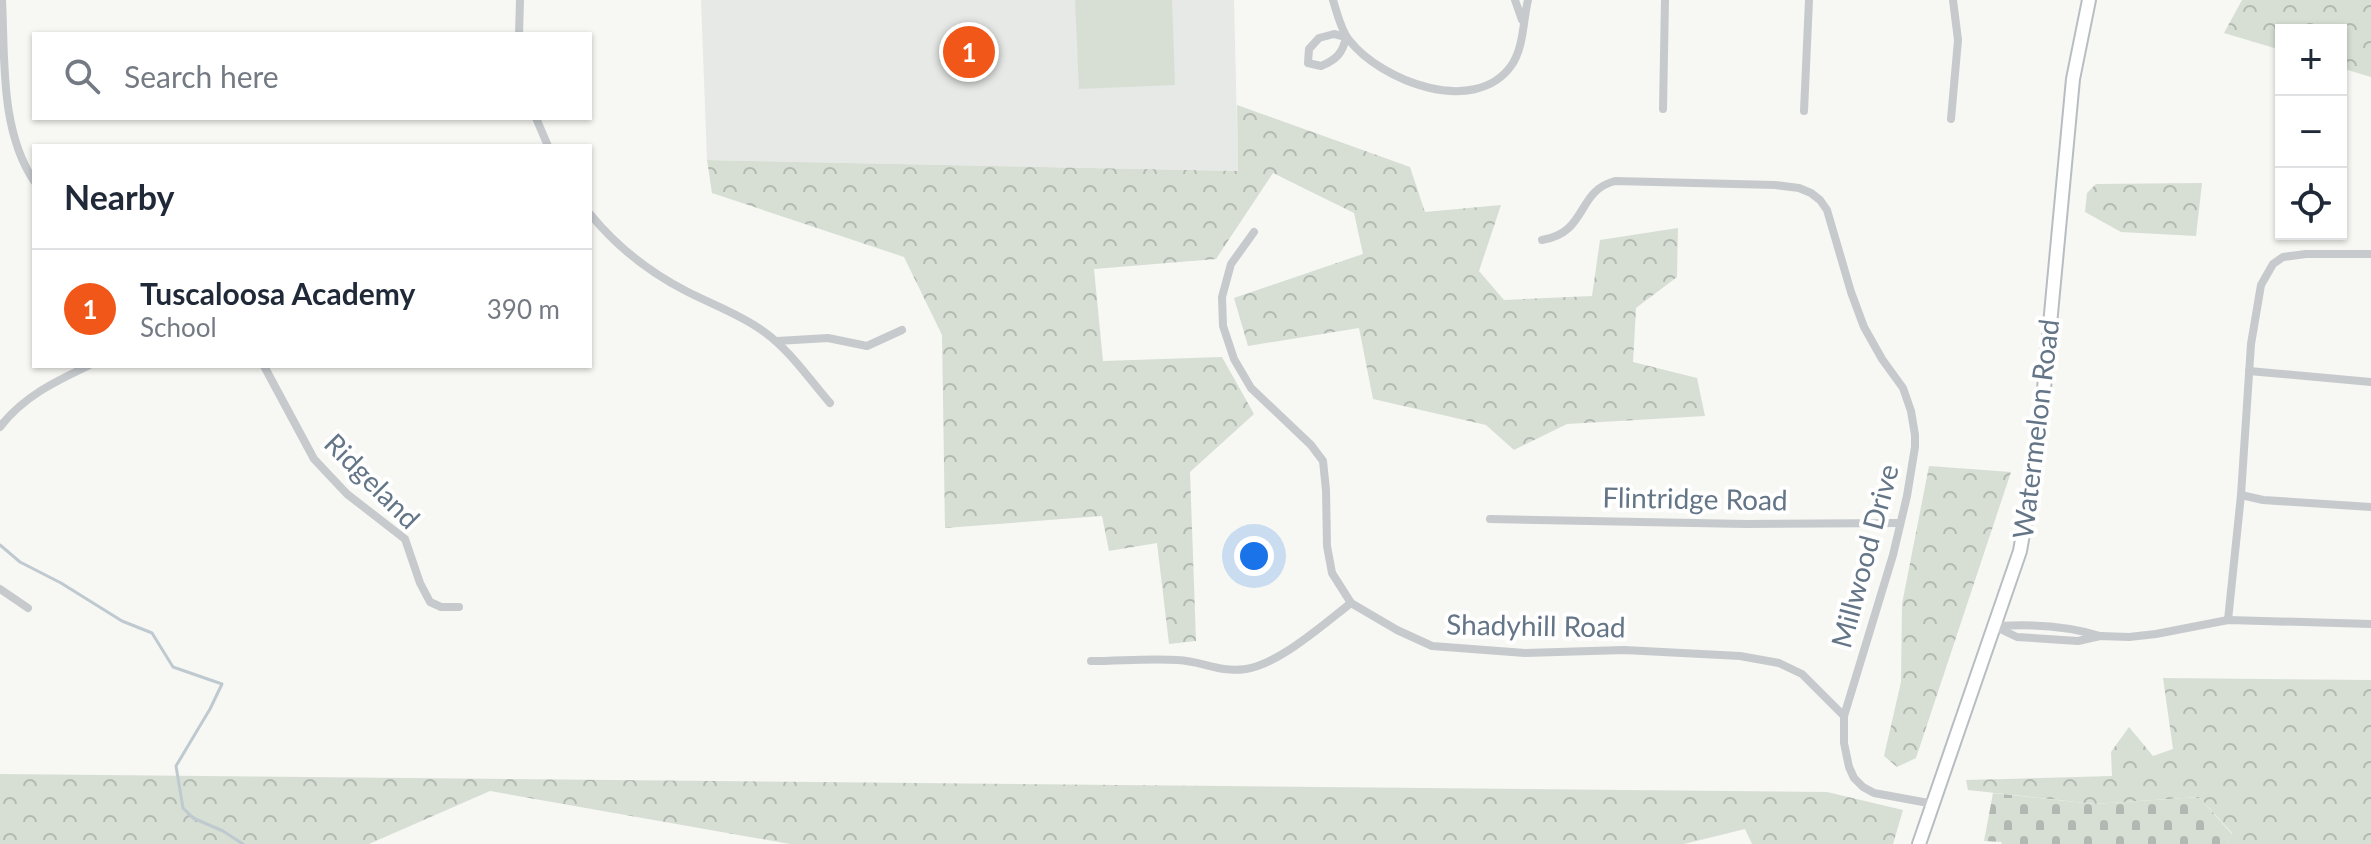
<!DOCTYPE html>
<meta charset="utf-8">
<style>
:root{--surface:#fff;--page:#f6f6f7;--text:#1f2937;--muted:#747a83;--line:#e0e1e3;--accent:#f15719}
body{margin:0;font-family:Lato,sans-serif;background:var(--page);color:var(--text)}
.controls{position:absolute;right:24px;top:24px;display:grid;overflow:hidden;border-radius:0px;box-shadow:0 2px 6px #0004}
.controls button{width:72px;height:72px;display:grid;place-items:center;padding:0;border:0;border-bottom:2px solid var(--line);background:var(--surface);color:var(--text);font:40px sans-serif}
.you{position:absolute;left:1254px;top:556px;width:28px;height:28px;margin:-20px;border:6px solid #fff;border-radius:50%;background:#1a73e8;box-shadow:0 0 0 12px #1a73e833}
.badge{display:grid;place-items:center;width:52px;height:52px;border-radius:50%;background:var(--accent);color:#fff;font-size:26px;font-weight:700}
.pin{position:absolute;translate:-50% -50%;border:4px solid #fff;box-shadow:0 2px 8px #0006}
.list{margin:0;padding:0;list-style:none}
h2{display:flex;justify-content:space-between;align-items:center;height:104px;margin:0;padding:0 32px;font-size:34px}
h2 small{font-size:26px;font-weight:400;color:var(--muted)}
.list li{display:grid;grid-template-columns:52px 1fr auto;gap:24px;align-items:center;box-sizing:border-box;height:120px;padding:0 32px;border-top:2px solid var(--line)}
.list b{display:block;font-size:30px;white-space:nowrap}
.list p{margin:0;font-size:26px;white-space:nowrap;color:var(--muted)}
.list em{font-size:26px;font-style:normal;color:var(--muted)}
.icon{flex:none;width:44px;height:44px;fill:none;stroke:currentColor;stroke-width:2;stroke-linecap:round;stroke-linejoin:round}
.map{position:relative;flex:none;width:2371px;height:844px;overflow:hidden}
.search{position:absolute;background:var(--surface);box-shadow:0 2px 6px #0004;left:32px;top:32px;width:560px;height:88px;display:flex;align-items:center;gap:20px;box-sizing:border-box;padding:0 28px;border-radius:0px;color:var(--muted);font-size:30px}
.panel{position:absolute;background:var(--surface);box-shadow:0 2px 6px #0004;left:32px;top:144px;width:560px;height:224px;border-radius:0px}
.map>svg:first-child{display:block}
.built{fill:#e7e9e7}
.grass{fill:#d7dfd4}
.forest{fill:url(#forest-crowns)}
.cemetery{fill:url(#cemetery-stones)}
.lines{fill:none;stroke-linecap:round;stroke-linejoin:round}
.stream{stroke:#bfcad0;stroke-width:3}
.secondary-casing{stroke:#b8bdc2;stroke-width:16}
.street{stroke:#c6cacd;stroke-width:8}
.secondary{stroke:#fff;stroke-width:12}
.labels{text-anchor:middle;stroke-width:8;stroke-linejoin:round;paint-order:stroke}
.street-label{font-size:28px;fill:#637587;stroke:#fff}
</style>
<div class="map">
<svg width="2371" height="844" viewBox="0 0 2371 844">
<defs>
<pattern id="forest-crowns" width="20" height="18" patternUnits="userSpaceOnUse" patternTransform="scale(2)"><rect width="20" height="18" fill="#d7dfd4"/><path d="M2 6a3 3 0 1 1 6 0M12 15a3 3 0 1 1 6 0" fill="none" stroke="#b2b9b2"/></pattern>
<pattern id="cemetery-stones" width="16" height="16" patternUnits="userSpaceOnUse" patternTransform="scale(2)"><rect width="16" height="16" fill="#d7dfd4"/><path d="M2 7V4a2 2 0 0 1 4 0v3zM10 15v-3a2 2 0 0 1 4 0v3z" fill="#b2b9b2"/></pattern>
</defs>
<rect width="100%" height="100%" fill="#f7f7f3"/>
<path class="built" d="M701,0H1234L1238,171L707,160Z"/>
<path class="grass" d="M1075,0H1172L1175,85L1079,89Z"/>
<g class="forest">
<path d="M2242,0H2371V77L2341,68V30H2281V50L2224,33Z"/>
<path d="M1237,105L1410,167L1425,212L1501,205L1479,271L1504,300L1592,296L1600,240L1678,228L1677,277L1636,308L1633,362L1697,378L1705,416L1567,424L1514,450L1486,425L1373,399L1359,328L1248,346L1234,298L1363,254L1354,213L1273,173L1216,259L1094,269L1103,361L1222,357L1254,414L1190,472L1196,641L1169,644L1157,543L1109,551L1102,516L945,528L942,335L904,257L712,193L707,160L1238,171Z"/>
<path d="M2202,183L2196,236L2121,232L2085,212L2087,193L2096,184Z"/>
<path d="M1929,466L2011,472L1916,758L1897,767L1884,756L1901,682L1902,604Z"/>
<path d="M2163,678L2371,680V844H2227L2232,833L2199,797L2094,804L1968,790L1966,780L2112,776L2111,752L2129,727L2153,756L2173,749Z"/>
<path d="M0,774L1827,792L1903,810L1893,844H1752L1745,829L1684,844H790L490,791L369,844H0Z"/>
</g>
<path class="cemetery" d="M1993,793L2094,804L2199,797L2232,834L2227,844H2002L2001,842L1984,841Z"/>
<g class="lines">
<path class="stream" d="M0,545L20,562L61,583L122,621L152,633L173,667L222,684L210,709L176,766L183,808L193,818L223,831L243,844"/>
<g class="secondary-casing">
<path id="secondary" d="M1919,844L2020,551L2039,442L2073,79L2089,0"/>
</g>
<g class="street">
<path d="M2,0C5,59 0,130 34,181"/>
<path d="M1333,0C1337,13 1341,30 1349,40C1381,81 1474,117 1511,66C1524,48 1523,20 1528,0"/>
<path d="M1515,0L1522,20"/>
<path d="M519,34L520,0"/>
<path d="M1334,34L1346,37C1343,53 1336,60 1321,66L1308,63L1309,49L1319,38Z"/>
<path d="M1663,109L1665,0"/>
<path d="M1804,111L1809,0"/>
<path d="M536,118L548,146"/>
<path d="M1951,119L1958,40L1953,0"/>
<path d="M590,214C617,247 649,272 686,291C711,304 740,314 763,331C790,350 809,379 830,403"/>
<path d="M1254,232L1231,264L1222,297L1223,326L1234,359L1251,388L1311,445L1323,461L1326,490L1327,546L1332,573L1351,603L1397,630L1432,646L1525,653L1624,650L1740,656L1779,663L1802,674L1844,716"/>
<path d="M1542,240C1588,233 1576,191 1615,181L1775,185L1799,188L1811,193L1820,200L1827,210L1851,292L1864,327L1882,359L1903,388L1911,411L1915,435V447L1907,496L1893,555L1844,716V743L1849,767L1854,778L1863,787L1874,793L1934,804"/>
<path d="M777,341L828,338L867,346L902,330"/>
<path d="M264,366L314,459L347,494L405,539L420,583L430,602L441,607H459"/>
<path d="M2249,371L2371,382"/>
<path d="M0,427C23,397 54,382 88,366"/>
<path d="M2241,495L2263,500L2371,507"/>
<path d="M1490,519L1746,524L1900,523"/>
<path d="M0,589L28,608"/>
<path d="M2228,620L2241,495L2251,344L2261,285L2273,264L2283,257L2306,254H2371"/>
<path d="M1999,626C2032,624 2068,626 2100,636"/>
<path d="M1996,627L2017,637L2078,641L2100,636L2129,637L2156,634L2228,620L2371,624"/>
<path d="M1091,661C1120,661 1149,658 1178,660C1202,661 1219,673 1246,669C1279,664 1324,624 1351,603"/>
</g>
<use href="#secondary" class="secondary"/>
</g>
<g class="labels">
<g class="street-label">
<text transform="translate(2036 429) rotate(-83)" y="10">Watermelon Road</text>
<text transform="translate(372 481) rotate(45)" y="10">Ridgeland</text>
<text transform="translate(1695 499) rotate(1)" y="10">Flintridge Road</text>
<text transform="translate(1865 556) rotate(-75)" y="10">Millwood Drive</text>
<text transform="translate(1536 626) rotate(1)" y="10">Shadyhill Road</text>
</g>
</g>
</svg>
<div class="controls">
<button>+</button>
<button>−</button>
<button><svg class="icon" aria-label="locate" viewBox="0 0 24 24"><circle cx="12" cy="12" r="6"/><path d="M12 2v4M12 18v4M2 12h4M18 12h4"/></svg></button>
</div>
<div class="you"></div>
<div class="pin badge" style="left:969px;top:52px">1</div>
<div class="search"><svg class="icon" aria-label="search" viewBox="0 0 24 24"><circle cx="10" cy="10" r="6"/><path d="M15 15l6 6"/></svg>Search here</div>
<section class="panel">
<h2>Nearby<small></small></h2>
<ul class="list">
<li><span class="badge">1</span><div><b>Tuscaloosa Academy</b><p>School</p></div><em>390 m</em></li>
</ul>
</section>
</div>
